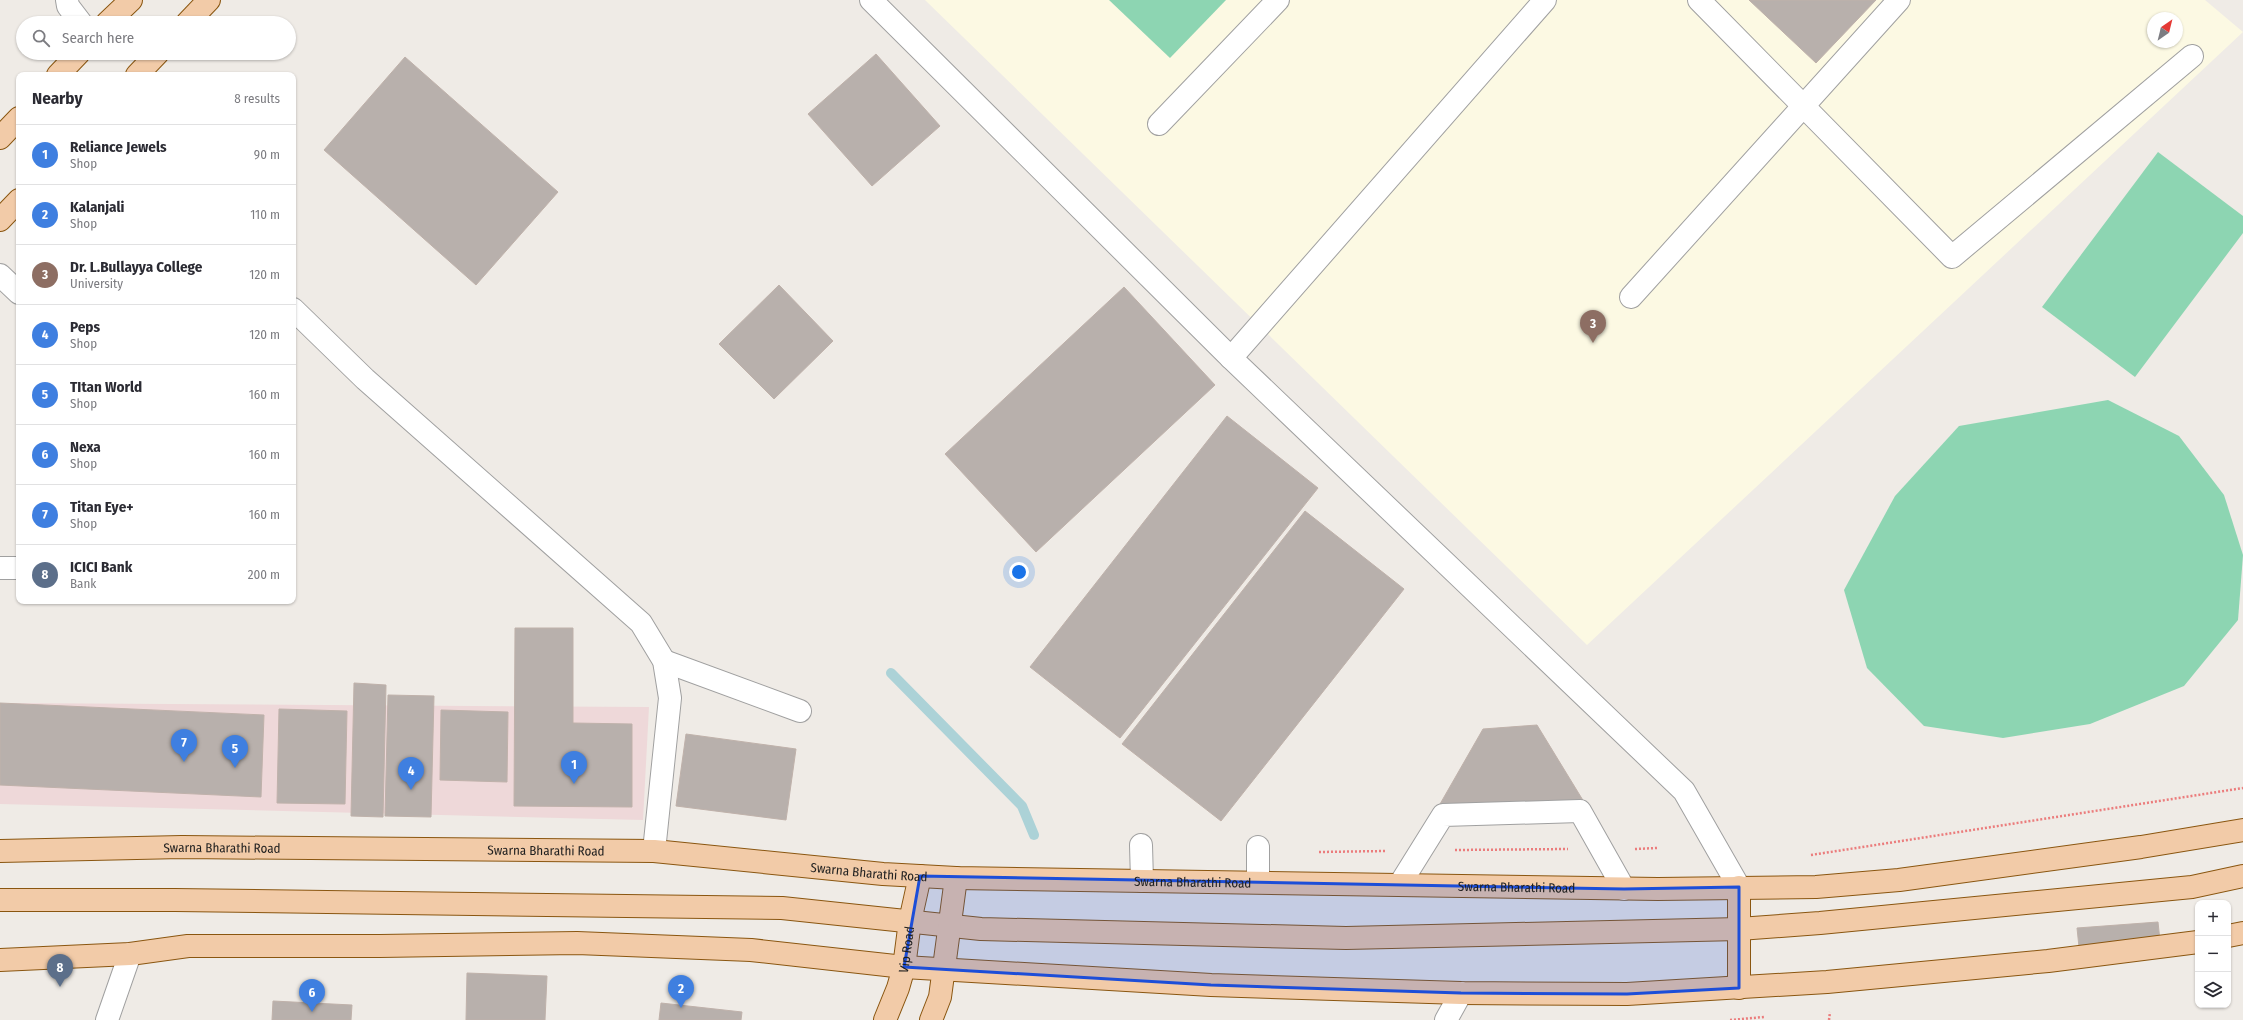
<!DOCTYPE html>
<meta charset="utf-8">
<style>
:root{--surface:#fff;--page:#f2f2f3;--text:#2b2b33;--muted:#7c7c81;--line:#e1e1e2;--accent:#111827}
body{margin:0;font-family:"Fira Sans Condensed",sans-serif;background:var(--page);color:var(--text)}
.controls{position:absolute;right:12px;bottom:12px;display:grid;overflow:hidden;border-radius:8px;box-shadow:0 1px 3px #0004}
.controls button{width:36px;height:36px;display:grid;place-items:center;padding:0;border:0;border-bottom:1px solid var(--line);background:var(--surface);color:var(--text);font:20px sans-serif}
.compass{position:absolute;left:2147px;top:12px;width:36px;height:36px;border-radius:50%;background:var(--surface);box-shadow:0 1px 3px #0004;rotate:35deg}
.you{position:absolute;left:1019px;top:572px;width:14px;height:14px;margin:-10px;border:3px solid #fff;border-radius:50%;background:#1a73e8;box-shadow:0 0 0 6px #1a73e833}
.badge{display:grid;place-items:center;width:26px;height:26px;border-radius:50%;background:var(--accent);color:#fff;font-size:13px;font-weight:700}
.pin{position:absolute;translate:-50% -33px;filter:drop-shadow(0 1px 2px #0008)}
.pin::after{content:'';position:absolute;top:21px;width:14px;height:12px;background:inherit;clip-path:polygon(0 0,100% 0,50% 100%)}
.list{margin:0;padding:0;list-style:none}
h2{display:flex;justify-content:space-between;align-items:center;height:52px;margin:0;padding:0 16px;font-size:17px}
h2 small{font-size:13px;font-weight:400;color:var(--muted)}
.list li{display:grid;grid-template-columns:26px 1fr auto;gap:12px;align-items:center;box-sizing:border-box;height:60px;padding:0 16px;border-top:1px solid var(--line)}
.list b{display:block;font-size:15px;white-space:nowrap}
.list p{margin:0;font-size:13px;white-space:nowrap;color:var(--muted)}
.list em{font-size:13px;font-style:normal;color:var(--muted)}
.icon{flex:none;width:22px;height:22px;fill:none;stroke:currentColor;stroke-width:2;stroke-linecap:round;stroke-linejoin:round}
.map{position:relative;flex:none;width:2243px;height:1020px;overflow:hidden}
.search{position:absolute;background:var(--surface);box-shadow:0 1px 3px #0004;left:16px;top:16px;width:280px;height:44px;display:flex;align-items:center;gap:10px;box-sizing:border-box;padding:0 14px;border-radius:22px;color:var(--muted);font-size:15px}
.panel{position:absolute;background:var(--surface);box-shadow:0 1px 3px #0004;left:16px;top:72px;width:280px;height:532px;border-radius:8px}
.map>svg:first-child{display:block}
.commercial{fill:#eed8d9}
.education{fill:#fcf9e3;fill-rule:evenodd}
.pitch{fill:#8dd5b2}
.lines{fill:none;stroke-linecap:round;stroke-linejoin:round}
.stream{stroke:#acd2d7;stroke-width:10}
.building{fill:#b8b0ac;stroke:#bfb1aa}
.minor-casing{stroke:#a0a0a0;stroke-width:24}
.major-casing{stroke:#8a5610;stroke-width:24}
.path{stroke:#eb7c7c;stroke-width:2.5;stroke-dasharray:2 2;stroke-linecap:butt}
.minor{stroke:#fff;stroke-width:22}
.major{stroke:#f2cba8;stroke-width:22}
.marked{fill:#1d4ed8;fill-opacity:0.2;stroke:#1d4ed8;stroke-width:3;stroke-linejoin:round}
.labels{text-anchor:middle;stroke-width:3.5;stroke-linejoin:round;paint-order:stroke}
.street-label{font-size:13px;fill:#1f1f1f;stroke:#fff}
</style>
<div class="map">
<svg width="2243" height="1020" viewBox="0 0 2243 1020">
<rect width="100%" height="100%" fill="#efebe6"/>
<path class="commercial" d="M0,703L649,707L643,820L0,804Z"/>
<path class="education" d="M925,0H2205L2243,32L1587,645ZM2153,18H2177V42H2153Z"/>
<g class="pitch">
<path d="M1109,0H1226L1170,58Z"/>
<path d="M2158,152L2243,216V233L2135,377L2042,307Z"/>
<path d="M2108,400L2179,436L2224,495L2243,555L2238,620L2184,686L2090,724L2003,738L1924,726L1867,668L1844,590L1895,496L1959,426Z"/>
</g>
<g class="lines">
<path class="stream" d="M891,673L1022,806L1034,835"/>
</g>
<g class="building">
<path d="M1749,0H1876L1816,63Z"/>
<path d="M876,54L940,126L872,186L808,114Z"/>
<path d="M405,57L558,192L476,285L324,150Z"/>
<path d="M779,285L833,341L774,399L719,344Z"/>
<path d="M1124,287L1215,385L1036,552L945,454Z"/>
<path d="M1227,416L1318,488L1120,738L1030,667Z"/>
<path d="M1305,511L1404,589L1221,821L1122,744Z"/>
<path d="M515,628H573V723L632,724V807L514,806Z"/>
<path d="M354,683L386,685L383,817L351,816Z"/>
<path d="M388,695L434,696L431,817L385,816Z"/>
<path d="M0,703L264,715L261,797L0,785Z"/>
<path d="M279,709L347,711L345,804L277,803Z"/>
<path d="M441,710L508,712L507,782L440,780Z"/>
<path d="M1537,725L1595,820L1428,825L1483,729Z"/>
<path d="M686,734L796,749L786,820L676,806Z"/>
<path d="M2158,922L2160,941L2079,947L2077,928Z"/>
<path d="M467,973L547,976L545,1020H466Z"/>
<path d="M273,1001L352,1005L351,1020H272Z"/>
<path d="M661,1003L742,1012L741,1020H659Z"/>
</g>
<g class="lines">
<g class="minor-casing">
<g id="minor">
<path d="M67,0L68,6L81,23"/>
<path d="M871,0L1231,358L1684,791L1739,887"/>
<path d="M1699,0L1952,257L2192,56"/>
<path d="M1159,124L1278,0"/>
<path d="M0,275L19,293"/>
<path d="M1631,297L1899,0"/>
<path d="M293,309L365,379L641,623L664,661L670,698L654,851"/>
<path d="M1231,358L1545,0"/>
<path d="M0,568H19"/>
<path d="M664,661L800,711"/>
<path d="M1141,845L1142,881"/>
<path d="M1258,847V882"/>
<path d="M1400,884L1443,815L1580,811L1624,889"/>
<path d="M107,1020L130,954"/>
<path d="M1446,1020L1461,993"/>
</g>
</g>
<g class="major-casing">
<g id="major">
<path d="M107,23L131,0"/>
<path d="M187,23L209,0"/>
<path d="M58,75L79,53"/>
<path d="M137,75L158,53"/>
<path d="M0,138L19,118"/>
<path d="M0,220L19,200"/>
<path id="s1" d="M0,851L182,847L654,851L883,874L956,878L1658,889L1816,887L1899,880L2141,847L2243,830"/>
<path d="M0,900H175L782,908L981,929L1346,938L1739,929L1820,923L2192,887L2243,876"/>
<path d="M2228,936L2243,933"/>
<path d="M0,960L130,954L188,946H380L577,943L751,950L904,967L1211,985L1461,993L1627,994L1827,982L2048,961L2198,942"/>
<path d="M1739,988V887"/>
<path id="s2" d="M885,1020L898,988L904,967L910,921L920,876"/>
<path d="M931,1020L940,997L956,878"/>
</g>
</g>
<g class="path">
<path d="M1635,849L1657,848"/>
<path d="M1455,850L1568,849"/>
<path d="M1319,852L1386,851"/>
<path d="M1811,855L2243,788"/>
<path d="M1730,1020L1764,1017"/>
<path d="M1829,1020L1830,1012"/>
</g>
<use href="#minor" class="minor"/>
<use href="#major" class="major"/>
</g>
<path class="marked" d="M920,876L1624,889L1739,887V988L1627,994L1461,993L1211,985L904,967Z"/>
<g class="labels">
<g class="street-label">
<text dy="5" stroke="none"><textPath href="#s1" startOffset="222">Swarna Bharathi Road</textPath></text>
<text dy="5" stroke="none"><textPath href="#s1" startOffset="546">Swarna Bharathi Road</textPath></text>
<text dy="5" stroke="none"><textPath href="#s1" startOffset="870">Swarna Bharathi Road</textPath></text>
<text dy="5" stroke="none"><textPath href="#s1" startOffset="1194">Swarna Bharathi Road</textPath></text>
<text dy="5" stroke="none"><textPath href="#s1" startOffset="1518">Swarna Bharathi Road</textPath></text>
<text dy="5" stroke="none"><textPath href="#s2" startOffset="74">Vip Road</textPath></text>
</g>
</g>
</svg>
<div class="controls">
<button>+</button>
<button>−</button>
<button><svg class="icon" aria-label="layers" viewBox="0 0 24 24"><path d="M12 4l9 5-9 5-9-5zM3 14l9 5 9-5"/></svg></button>
</div>
<svg class="compass" viewBox="-18 -18 36 36"><path d="M0-13l5 13h-10z" fill="#e53935"/><path d="M0 13l5-13h-10z" fill="#7c7c81"/></svg>
<div class="you"></div>
<div class="pin badge" style="left:574px;top:784px;background:#3f7fe0">1</div>
<div class="pin badge" style="left:681px;top:1008px;background:#3f7fe0">2</div>
<div class="pin badge" style="left:1593px;top:343px;background:#8d6e63">3</div>
<div class="pin badge" style="left:411px;top:790px;background:#3f7fe0">4</div>
<div class="pin badge" style="left:235px;top:768px;background:#3f7fe0">5</div>
<div class="pin badge" style="left:312px;top:1012px;background:#3f7fe0">6</div>
<div class="pin badge" style="left:184px;top:762px;background:#3f7fe0">7</div>
<div class="pin badge" style="left:60px;top:987px;background:#5c6f8a">8</div>
<div class="search"><svg class="icon" aria-label="search" viewBox="0 0 24 24"><circle cx="10" cy="10" r="6"/><path d="M15 15l6 6"/></svg>Search here</div>
<section class="panel">
<h2>Nearby<small>8 results</small></h2>
<ul class="list">
<li><span class="badge" style="background:#3f7fe0">1</span><div><b>Reliance Jewels</b><p>Shop</p></div><em>90 m</em></li>
<li><span class="badge" style="background:#3f7fe0">2</span><div><b>Kalanjali</b><p>Shop</p></div><em>110 m</em></li>
<li><span class="badge" style="background:#8d6e63">3</span><div><b>Dr. L.Bullayya College</b><p>University</p></div><em>120 m</em></li>
<li><span class="badge" style="background:#3f7fe0">4</span><div><b>Peps</b><p>Shop</p></div><em>120 m</em></li>
<li><span class="badge" style="background:#3f7fe0">5</span><div><b>TItan World</b><p>Shop</p></div><em>160 m</em></li>
<li><span class="badge" style="background:#3f7fe0">6</span><div><b>Nexa</b><p>Shop</p></div><em>160 m</em></li>
<li><span class="badge" style="background:#3f7fe0">7</span><div><b>Titan Eye+</b><p>Shop</p></div><em>160 m</em></li>
<li><span class="badge" style="background:#5c6f8a">8</span><div><b>ICICI Bank</b><p>Bank</p></div><em>200 m</em></li>
</ul>
</section>
</div>
